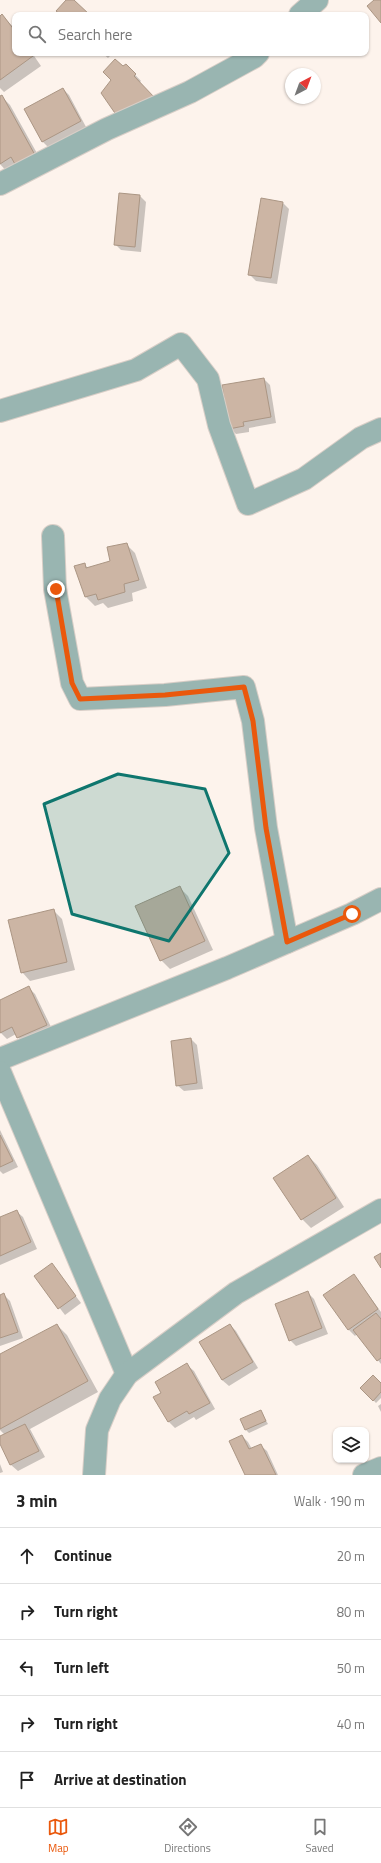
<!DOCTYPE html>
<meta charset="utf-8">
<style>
:root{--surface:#fff;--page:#f6f6f6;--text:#222;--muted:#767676;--line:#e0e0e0;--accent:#ea580c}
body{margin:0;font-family:"Titillium Web",sans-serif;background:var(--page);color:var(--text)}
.controls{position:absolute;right:12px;bottom:12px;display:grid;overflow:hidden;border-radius:8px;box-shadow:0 1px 3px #0004}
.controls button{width:36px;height:36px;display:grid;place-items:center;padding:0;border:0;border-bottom:1px solid var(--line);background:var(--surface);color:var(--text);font:20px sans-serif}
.compass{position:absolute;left:285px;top:68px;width:36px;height:36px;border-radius:50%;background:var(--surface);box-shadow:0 1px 3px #0004;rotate:41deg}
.stop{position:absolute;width:12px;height:12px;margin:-9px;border:3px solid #ea580c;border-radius:50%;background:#fff}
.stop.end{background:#ea580c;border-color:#fff;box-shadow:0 1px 4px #0008}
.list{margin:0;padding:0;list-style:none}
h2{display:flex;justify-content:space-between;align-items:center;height:52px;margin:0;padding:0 16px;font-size:17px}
h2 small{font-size:13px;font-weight:400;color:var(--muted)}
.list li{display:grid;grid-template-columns:26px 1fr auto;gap:12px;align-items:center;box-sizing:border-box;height:56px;padding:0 16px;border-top:1px solid var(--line)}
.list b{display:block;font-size:15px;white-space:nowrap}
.list em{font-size:13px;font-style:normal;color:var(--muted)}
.icon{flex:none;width:22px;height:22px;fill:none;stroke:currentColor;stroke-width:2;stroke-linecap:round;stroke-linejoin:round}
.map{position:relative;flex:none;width:381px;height:1475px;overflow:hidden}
.search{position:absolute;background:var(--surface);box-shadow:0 1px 3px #0004;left:12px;right:12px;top:12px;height:44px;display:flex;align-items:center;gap:10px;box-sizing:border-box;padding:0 14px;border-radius:8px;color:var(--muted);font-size:15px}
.sheet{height:332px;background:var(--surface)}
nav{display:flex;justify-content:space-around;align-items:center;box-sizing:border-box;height:56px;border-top:1px solid var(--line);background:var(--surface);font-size:11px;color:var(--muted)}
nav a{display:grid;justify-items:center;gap:2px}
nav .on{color:var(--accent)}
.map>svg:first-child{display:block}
.shadow{fill:#0003}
.building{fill:#ccb5a4;stroke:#ab9684}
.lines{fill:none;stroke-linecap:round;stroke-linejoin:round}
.minor-casing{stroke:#d8cec7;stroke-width:24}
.minor{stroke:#99b5b1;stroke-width:22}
.route{stroke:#ea580c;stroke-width:5}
.marked{fill:#0f766e;fill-opacity:0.2;stroke:#0f766e;stroke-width:3;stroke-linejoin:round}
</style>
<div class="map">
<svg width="381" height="1475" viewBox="0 0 381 1475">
<rect width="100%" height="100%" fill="#fdf3ec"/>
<g class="shadow">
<path d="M2,15L15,29V53H32L41,66L4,92L0,88V17Z"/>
<path d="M102,53H113L108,58Z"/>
<path d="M126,65L141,81L139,83L123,67Z"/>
<path d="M63,89L69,95L86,127L49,148L42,141Z"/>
<path d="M0,97H2L10,105L43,164L8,173L0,164Z"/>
<path d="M140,196L146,202L141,252L121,250L115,244Z"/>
<path d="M283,203L289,209L277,284L256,281L249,274Z"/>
<path d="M264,379L270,385L276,423L249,428V432L236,434L230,428Z"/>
<path d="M126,544L135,553L147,588L132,593L133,601L108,608L103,603L95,606L86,597L76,567L84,564L88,568L111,562Z"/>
<path d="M179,887L188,896L213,950L170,969L161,960Z"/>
<path d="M53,910L62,919L75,970L30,981L22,972Z"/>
<path d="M29,988L35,994L53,1031L24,1044L16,1034L7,1039L0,1032V1001Z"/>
<path d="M191,1039L197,1045L203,1089L184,1091L177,1085Z"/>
<path d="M0,1130L18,1167L3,1174L0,1171Z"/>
<path d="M308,1156L317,1165L344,1207L311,1228L302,1219Z"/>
<path d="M16,1211L23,1217L37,1249L0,1265V1218Z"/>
<path d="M52,1265L81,1303L65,1315L36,1277Z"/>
<path d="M354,1275L381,1312V1364L357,1334L355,1336L349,1330L325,1295Z"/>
<path d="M308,1293L314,1299L328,1334L296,1346L290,1340Z"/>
<path d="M4,1295L10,1301L23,1338L0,1346V1296Z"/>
<path d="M57,1325L67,1335L98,1392L30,1429L45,1457L18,1471L11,1465L0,1441V1437L5,1435L0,1430V1356Z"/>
<path d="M230,1325L236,1331L258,1368L229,1386L222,1380L200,1343Z"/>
<path d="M187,1365L194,1371L215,1409L196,1420L194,1417L175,1428L169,1422L155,1397L163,1393Z"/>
<path d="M381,1384V1398L376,1403L362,1388Z"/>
<path d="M381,1404V1412L378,1406Z"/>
<path d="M261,1412L268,1424L249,1433L246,1430Z"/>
<path d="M242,1436L248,1442L252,1449L260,1445L267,1451L278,1475H246Z"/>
<path d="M0,1464L3,1472L0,1473Z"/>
</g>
<g class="building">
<path d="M66,0H74L90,15H61L56,11Z"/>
<path d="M374,0H381V23L367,6Z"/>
<path d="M2,14L15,31V53H31L33,56L0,80V16Z"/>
<path d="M115,59L123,66L126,64L136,74L134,76L155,98L119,119L101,93L111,80L103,72Z"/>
<path d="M63,88L81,121L42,142L24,109Z"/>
<path d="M2,95L35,155L16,166L11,157L0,164V96Z"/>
<path d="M119,193L140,195L135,247L114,245Z"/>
<path d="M261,198L283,202L271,278L248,275Z"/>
<path d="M264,378L271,417L243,422L244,426L229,429L222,385Z"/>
<path d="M127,543L139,580L124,584L125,592L98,600L96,594L85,597L74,566L85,563L86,568L110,561L107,547Z"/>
<path d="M180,886L205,941L160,961L135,906Z"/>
<path d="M54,909L67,962L21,973L8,920Z"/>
<path d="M29,986L47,1025L17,1038L12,1027L0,1033V1000Z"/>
<path d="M191,1038L197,1083L176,1086L171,1041Z"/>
<path d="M0,1135L13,1161L0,1167Z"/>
<path d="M308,1155L336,1198L301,1220L273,1178Z"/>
<path d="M17,1210L31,1242L0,1256V1217Z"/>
<path d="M381,1253V1268L374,1257Z"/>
<path d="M52,1263L76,1296L58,1309L34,1276Z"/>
<path d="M354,1274L378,1309L348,1330L323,1295Z"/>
<path d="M308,1291L322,1328L289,1341L275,1304Z"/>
<path d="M4,1293L18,1332L0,1338V1295Z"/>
<path d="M376,1313L381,1319V1358L377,1361L353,1330Z"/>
<path d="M57,1324L88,1381L0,1429V1354Z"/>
<path d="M230,1324L253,1362L222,1380L199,1342Z"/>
<path d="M187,1363L210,1403L189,1414L187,1411L168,1422L153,1397L161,1393L155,1382Z"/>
<path d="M373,1375L381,1383V1392L373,1401L360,1388Z"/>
<path d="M261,1410L266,1421L245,1430L240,1419Z"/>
<path d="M25,1424L39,1451L10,1465L0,1444V1436Z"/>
<path d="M242,1435L249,1449L261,1444L276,1475H245L229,1441Z"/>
</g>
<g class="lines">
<g class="minor-casing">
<g id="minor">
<path d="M300,15L317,0"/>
<path d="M0,184L107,129L190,92L254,57L258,53"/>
<path d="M0,411L136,370L181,344L208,379L219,425L248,504L304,479L361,438L381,429"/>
<path d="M53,536L55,589L72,683L80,699L165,695L244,687L253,721L266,828L287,942"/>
<path d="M0,1059L227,968L352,914L381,899"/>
<path d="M0,1072L127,1374"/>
<path d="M94,1475L97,1430L110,1399L127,1374L236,1293L381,1210"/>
<path d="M364,1475L381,1468"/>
</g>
</g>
<use href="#minor" class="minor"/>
</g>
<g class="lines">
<path class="route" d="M56,589L72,683L80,699L165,695L244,687L253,721L266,828L287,942L352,914"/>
</g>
<path class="marked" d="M118,774L205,789L229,853L169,941L72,914L44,804Z"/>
</svg>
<div class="controls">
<button><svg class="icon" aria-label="layers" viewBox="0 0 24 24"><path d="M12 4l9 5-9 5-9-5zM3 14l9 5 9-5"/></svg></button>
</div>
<svg class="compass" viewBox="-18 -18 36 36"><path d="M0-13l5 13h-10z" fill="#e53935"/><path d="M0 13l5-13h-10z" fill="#767676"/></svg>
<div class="stop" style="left:352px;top:914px"></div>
<div class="stop end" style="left:56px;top:589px"></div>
<div class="search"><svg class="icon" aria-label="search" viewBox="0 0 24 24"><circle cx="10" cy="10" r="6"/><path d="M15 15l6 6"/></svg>Search here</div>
</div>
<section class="sheet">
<h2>3 min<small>Walk · 190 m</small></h2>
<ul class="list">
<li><svg class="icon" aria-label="ahead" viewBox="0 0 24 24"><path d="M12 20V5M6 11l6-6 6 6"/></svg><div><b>Continue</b></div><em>20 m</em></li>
<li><svg class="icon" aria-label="right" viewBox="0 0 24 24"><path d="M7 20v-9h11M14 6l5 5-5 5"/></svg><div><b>Turn right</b></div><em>80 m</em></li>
<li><svg class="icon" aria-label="left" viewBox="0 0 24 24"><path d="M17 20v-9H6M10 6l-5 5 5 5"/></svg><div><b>Turn left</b></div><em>50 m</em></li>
<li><svg class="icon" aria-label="right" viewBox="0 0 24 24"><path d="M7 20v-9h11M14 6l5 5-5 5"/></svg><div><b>Turn right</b></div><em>40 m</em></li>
<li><svg class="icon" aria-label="arrive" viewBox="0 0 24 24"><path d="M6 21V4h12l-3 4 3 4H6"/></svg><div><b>Arrive at destination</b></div></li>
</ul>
</section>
<nav>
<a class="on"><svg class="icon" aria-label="map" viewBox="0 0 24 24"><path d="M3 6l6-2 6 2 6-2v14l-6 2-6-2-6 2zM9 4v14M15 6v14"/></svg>Map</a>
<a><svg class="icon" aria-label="directions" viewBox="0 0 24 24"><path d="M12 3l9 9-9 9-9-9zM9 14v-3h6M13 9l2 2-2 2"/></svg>Directions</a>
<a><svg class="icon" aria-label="saved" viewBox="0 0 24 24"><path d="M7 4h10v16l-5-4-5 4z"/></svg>Saved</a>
</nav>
